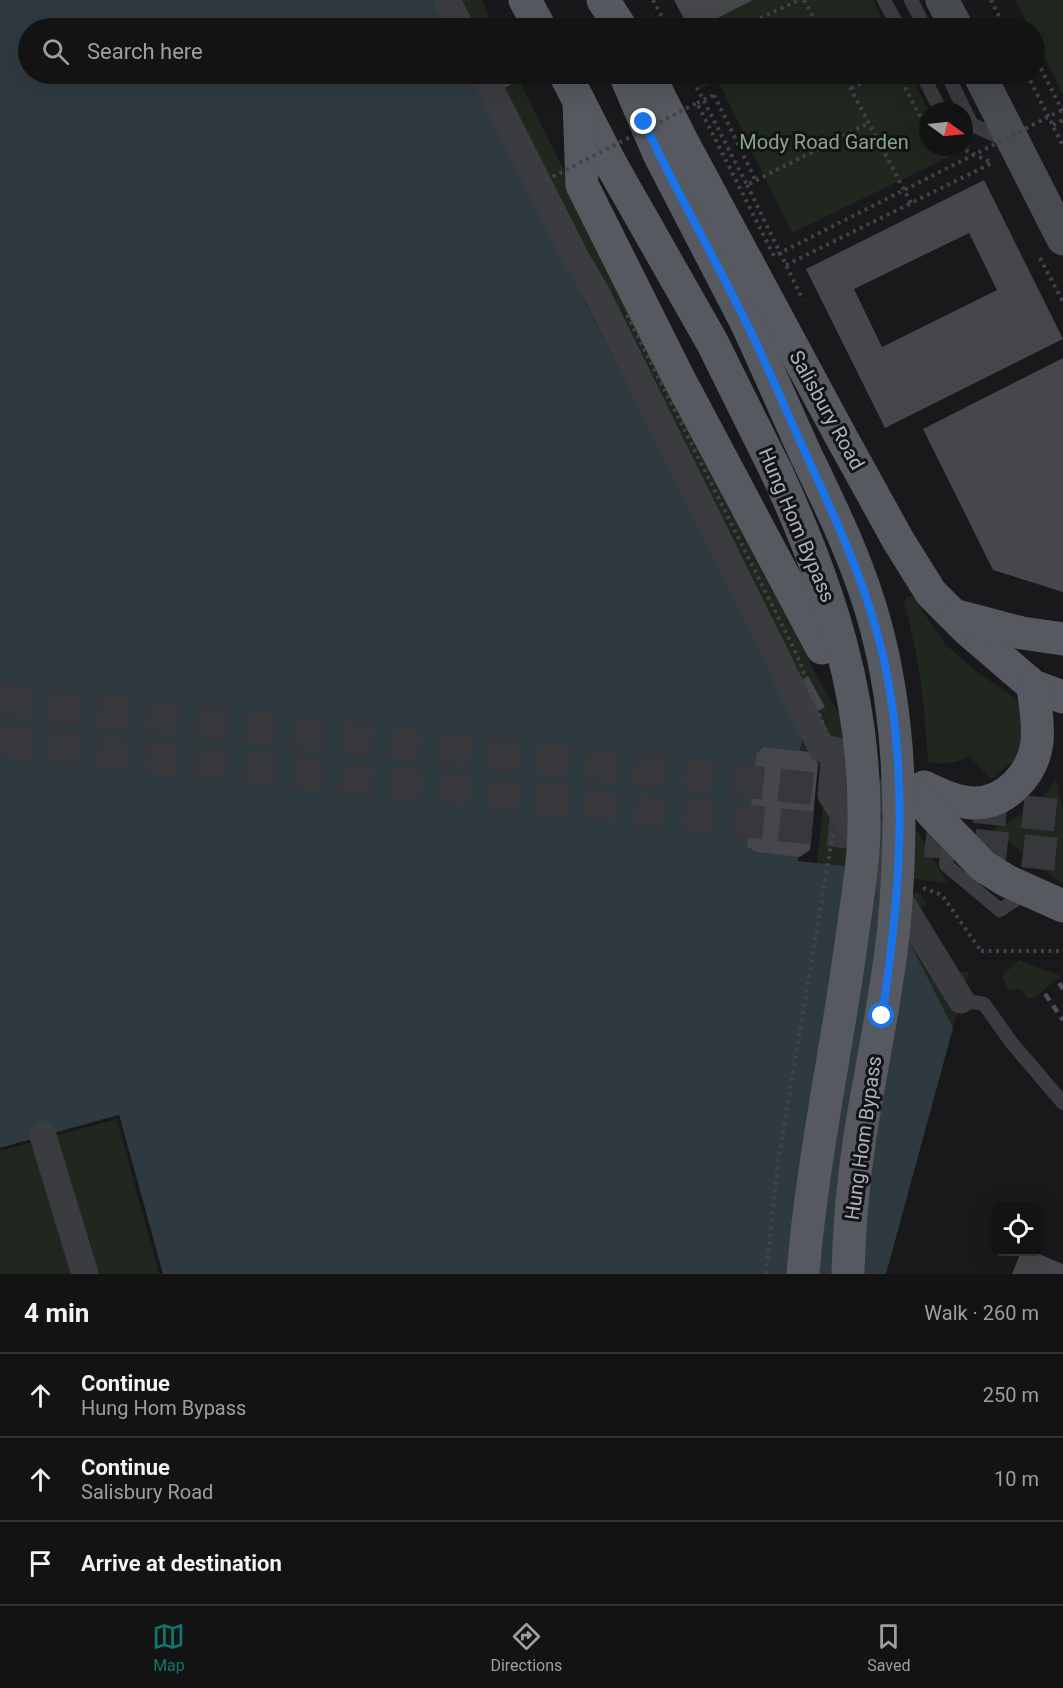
<!DOCTYPE html>
<meta charset="utf-8">
<style>
:root{--surface:#131314;--page:#202022;--text:#f1f3f6;--muted:#9d9ea0;--line:#323234;--accent:#0f766e}
body{margin:0;font-family:Roboto,sans-serif;background:var(--page);color:var(--text)}
.controls{position:absolute;right:18px;bottom:18px;display:grid;overflow:hidden;border-radius:12px;box-shadow:0 6px 24px #0002}
.controls button{width:54px;height:54px;display:grid;place-items:center;padding:0;border:0;border-bottom:2px solid var(--line);background:var(--surface);color:var(--text);font:30px sans-serif}
.compass{position:absolute;left:919px;top:102px;width:54px;height:54px;border-radius:50%;background:var(--surface);box-shadow:0 6px 24px #0002;rotate:105deg}
.stop{position:absolute;width:18px;height:18px;margin:-14px;border:4px solid #1a73e8;border-radius:50%;background:#fff}
.stop.end{background:#1a73e8;border-color:#fff;box-shadow:0 2px 6px #0008}
.list{margin:0;padding:0;list-style:none}
h2{display:flex;justify-content:space-between;align-items:center;height:78px;margin:0;padding:0 24px;font-size:26px}
h2 small{font-size:20px;font-weight:400;color:var(--muted)}
.list li{display:grid;grid-template-columns:39px 1fr auto;gap:18px;align-items:center;box-sizing:border-box;height:84px;padding:0 24px;border-top:2px solid var(--line)}
.list b{display:block;font-size:22px;white-space:nowrap}
.list p{margin:0;font-size:20px;white-space:nowrap;color:var(--muted)}
.list em{font-size:20px;font-style:normal;color:var(--muted)}
.icon{flex:none;width:33px;height:33px;fill:none;stroke:currentColor;stroke-width:2;stroke-linecap:round;stroke-linejoin:round}
.map{position:relative;flex:none;width:1063px;height:1274px;overflow:hidden}
.search{position:absolute;background:var(--surface);box-shadow:0 6px 24px #0002;left:18px;right:18px;top:18px;height:66px;display:flex;align-items:center;gap:15px;box-sizing:border-box;padding:0 21px;border-radius:33px;color:var(--muted);font-size:22px}
.sheet{height:330px;background:var(--surface)}
nav{display:flex;justify-content:space-around;align-items:center;box-sizing:border-box;height:84px;border-top:2px solid var(--line);background:var(--surface);font-size:16px;color:var(--muted)}
nav a{display:grid;justify-items:center;gap:3px}
nav .on{color:var(--accent)}
.map>svg:first-child{display:block}
.green{fill:#1f271f}
.water{fill:#2f3a40}
.pier{fill:#19191b}
.building{fill:#45474b;fill-rule:evenodd}
.lines{fill:none;stroke-linecap:round;stroke-linejoin:round}
.highway-tunnel{stroke:#36383b;stroke-width:33;stroke-dasharray:33 16;stroke-linecap:butt}
.path{stroke:#404347;stroke-width:4;stroke-dasharray:3 4.5;stroke-linecap:butt}
.lane{stroke:#3a3c40;stroke-width:14}
.street{stroke:#3a3c40;stroke-width:27}
.secondary{stroke:#484b50;stroke-width:33}
.primary{stroke:#56595f;stroke-width:33}
.rail{stroke:#4d5055;stroke-width:4.5;stroke-dasharray:8 6;stroke-linecap:butt}
.path-bridge{stroke:#404347;stroke-width:4;stroke-dasharray:3 4.5;stroke-linecap:butt}
.primary-bridge{stroke:#56595f;stroke-width:33}
.route{stroke:#1a73e8;stroke-width:8}
.labels{text-anchor:middle;stroke-width:6;stroke-linejoin:round;paint-order:stroke}
.park-label{font-size:20px;fill:#85a682;stroke:#141416}
.street-label{font-size:20px;fill:#abb2bb;stroke:#141416}
</style>
<div class="map">
<svg width="1063" height="1274" viewBox="0 0 1063 1274">
<rect width="100%" height="100%" fill="#19191b"/>
<g class="green">
<path d="M433,0H482L494,28H447Z"/>
<path d="M749,0H873L887,28H691Z"/>
<path d="M1015,0H1063V95L1035,38L1034,28H1030Z"/>
<path d="M470,74H516L820,682L872,767L920,835L948,884L905,877L904,891L919,893L927,904L918,910L955,964L957,972H969L953,1028L873,869L817,863L826,777L811,752L800,751Z"/>
<path d="M695,74H910L929,111L928,147H964V142L971,146L792,233L718,81L702,88Z"/>
<path d="M907,597H913L945,644L977,672L1015,698L1024,718L1019,756L991,779L969,756C955,764 944,765 928,762C925,708 919,654 904,603Z"/>
<path d="M1056,779L1063,809V883L1055,879L993,829C1022,817 1039,806 1056,779Z"/>
<path d="M1019,960L1061,976L1035,997L1027,999L1022,990L1007,989L1002,976Z"/>
<path d="M119,1115L163,1274H0V1148Z"/>
</g>
<path class="water" d="M0,0H433L447,28H28V74H470L803,733L800,751L763,747L756,754L748,846L755,852L798,856V861L873,869L953,1028L886,1274H163L119,1115L0,1148Z"/>
<path class="pier" d="M119,1115L163,1274H159L117,1119L0,1151V1148Z"/>
<g class="building">
<path d="M674,0H753L698,28H689Z"/>
<path d="M493,74H510L514,83L500,90Z"/>
<path d="M984,180L1063,339L885,428L806,269ZM969,233L997,290L882,347L854,289Z"/>
<path d="M1063,358V592L993,570L923,429Z"/>
<path d="M808,676L825,707L813,714L797,683Z"/>
<path d="M763,747L811,752L818,764L810,850L800,857L755,852L747,846L756,754Z"/>
<path d="M1021,1252H1034L1063,1264V1274H1012Z"/>
</g>
<g class="lines">
<g class="highway-tunnel">
<path d="M0,700L1063,816"/>
<path d="M0,741L1063,855"/>
</g>
<g class="path">
<path d="M653,0L668,28"/>
<path d="M804,0L819,28"/>
<path d="M991,0L1005,28"/>
<path d="M740,28L799,0"/>
<path d="M1034,55L1063,112"/>
<path d="M690,74L747,185L869,123"/>
<path d="M843,74L911,203"/>
<path d="M898,74L928,132"/>
<path d="M1027,74L1063,146"/>
<path d="M851,88L880,74"/>
<path d="M714,95L756,181"/>
<path d="M1053,125L1063,120"/>
<path d="M959,147L992,163"/>
<path d="M747,185L803,300"/>
<path d="M1040,258L1063,302"/>
<path d="M786,265L992,163"/>
<path d="M923,888L942,895L981,951"/>
</g>
<g class="lane">
<path d="M884,0L899,28"/>
<path d="M911,0L925,28"/>
<path d="M922,74L941,111"/>
<path d="M947,74L972,125"/>
<path d="M966,122L1006,140"/>
<path d="M949,834L946,865L1000,910L1027,892"/>
<path d="M961,1000L984,1004L1011,1042L1063,1103"/>
</g>
<g class="street">
<path d="M447,0L461,28"/>
<path d="M483,74L576,258L597,294L822,749L835,750L831,795L890,884L961,1000"/>
<path d="M43,1136L85,1274"/>
</g>
<g class="secondary">
<path d="M942,0L957,28"/>
<path d="M979,74L1063,239"/>
</g>
<g class="primary">
<path d="M525,0L540,28"/>
<path d="M603,0L621,28"/>
<path d="M565,74L612,166L712,342L776,471"/>
<path d="M625,74L659,154L746,322"/>
<path d="M648,74L682,141L839,433L898,540L931,593L968,630L1033,686L1063,697"/>
<path d="M579,101L582,185L677,375L822,648"/>
<path d="M957,616L1022,633L1063,639"/>
<path d="M924,787C939,794 955,802 972,803C1006,804 1033,774 1037,742C1039,723 1035,705 1033,686"/>
<path d="M918,795L932,813L983,866L1007,881L1063,906"/>
</g>
<g class="rail">
<path d="M1059,983L1063,989"/>
<path d="M1045,994L1063,1020"/>
</g>
<g class="path-bridge">
<path d="M697,103L714,95"/>
<path d="M546,180L697,103L774,256L1062,110"/>
<path d="M627,315L797,655L829,740"/>
<path d="M981,951H1063"/>
<path d="M766,1274L778,1163L833,833"/>
</g>
<g class="primary-bridge">
<path d="M746,322C766,365 785,409 805,453C832,509 860,566 876,627C902,724 903,826 894,926C887,997 871,1066 860,1136C853,1182 849,1228 848,1274"/>
<path d="M776,471C829,585 866,697 864,824C864,862 857,900 852,937C837,1050 812,1161 803,1274"/>
</g>
</g>
<g class="lines">
<path class="route" d="M644,122C675,190 713,254 746,322C767,364 785,409 805,452C838,524 872,596 887,675C909,788 899,904 882,1016"/>
</g>
<g class="labels">
<g class="park-label">
<text x="824" y="149">Mody Road Garden</text>
</g>
<g class="street-label">
<text transform="translate(827 410) rotate(61)" y="7">Salisbury Road</text>
<text transform="translate(797 525) rotate(67)" y="7">Hung Hom Bypass</text>
<text transform="translate(863 1138) rotate(-82)" y="7">Hung Hom Bypass</text>
</g>
</g>
</svg>
<div class="controls">
<button><svg class="icon" aria-label="locate" viewBox="0 0 24 24"><circle cx="12" cy="12" r="6"/><path d="M12 2v4M12 18v4M2 12h4M18 12h4"/></svg></button>
</div>
<svg class="compass" viewBox="-18 -18 36 36"><path d="M0-13l5 13h-10z" fill="#e53935"/><path d="M0 13l5-13h-10z" fill="#9d9ea0"/></svg>
<div class="stop" style="left:882px;top:1016px"></div>
<div class="stop end" style="left:644px;top:122px"></div>
<div class="search"><svg class="icon" aria-label="search" viewBox="0 0 24 24"><circle cx="10" cy="10" r="6"/><path d="M15 15l6 6"/></svg>Search here</div>
</div>
<section class="sheet">
<h2>4 min<small>Walk · 260 m</small></h2>
<ul class="list">
<li><svg class="icon" aria-label="ahead" viewBox="0 0 24 24"><path d="M12 20V5M6 11l6-6 6 6"/></svg><div><b>Continue</b><p>Hung Hom Bypass</p></div><em>250 m</em></li>
<li><svg class="icon" aria-label="ahead" viewBox="0 0 24 24"><path d="M12 20V5M6 11l6-6 6 6"/></svg><div><b>Continue</b><p>Salisbury Road</p></div><em>10 m</em></li>
<li><svg class="icon" aria-label="arrive" viewBox="0 0 24 24"><path d="M6 21V4h12l-3 4 3 4H6"/></svg><div><b>Arrive at destination</b></div></li>
</ul>
</section>
<nav>
<a class="on"><svg class="icon" aria-label="map" viewBox="0 0 24 24"><path d="M3 6l6-2 6 2 6-2v14l-6 2-6-2-6 2zM9 4v14M15 6v14"/></svg>Map</a>
<a><svg class="icon" aria-label="directions" viewBox="0 0 24 24"><path d="M12 3l9 9-9 9-9-9zM9 14v-3h6M13 9l2 2-2 2"/></svg>Directions</a>
<a><svg class="icon" aria-label="saved" viewBox="0 0 24 24"><path d="M7 4h10v16l-5-4-5 4z"/></svg>Saved</a>
</nav>
